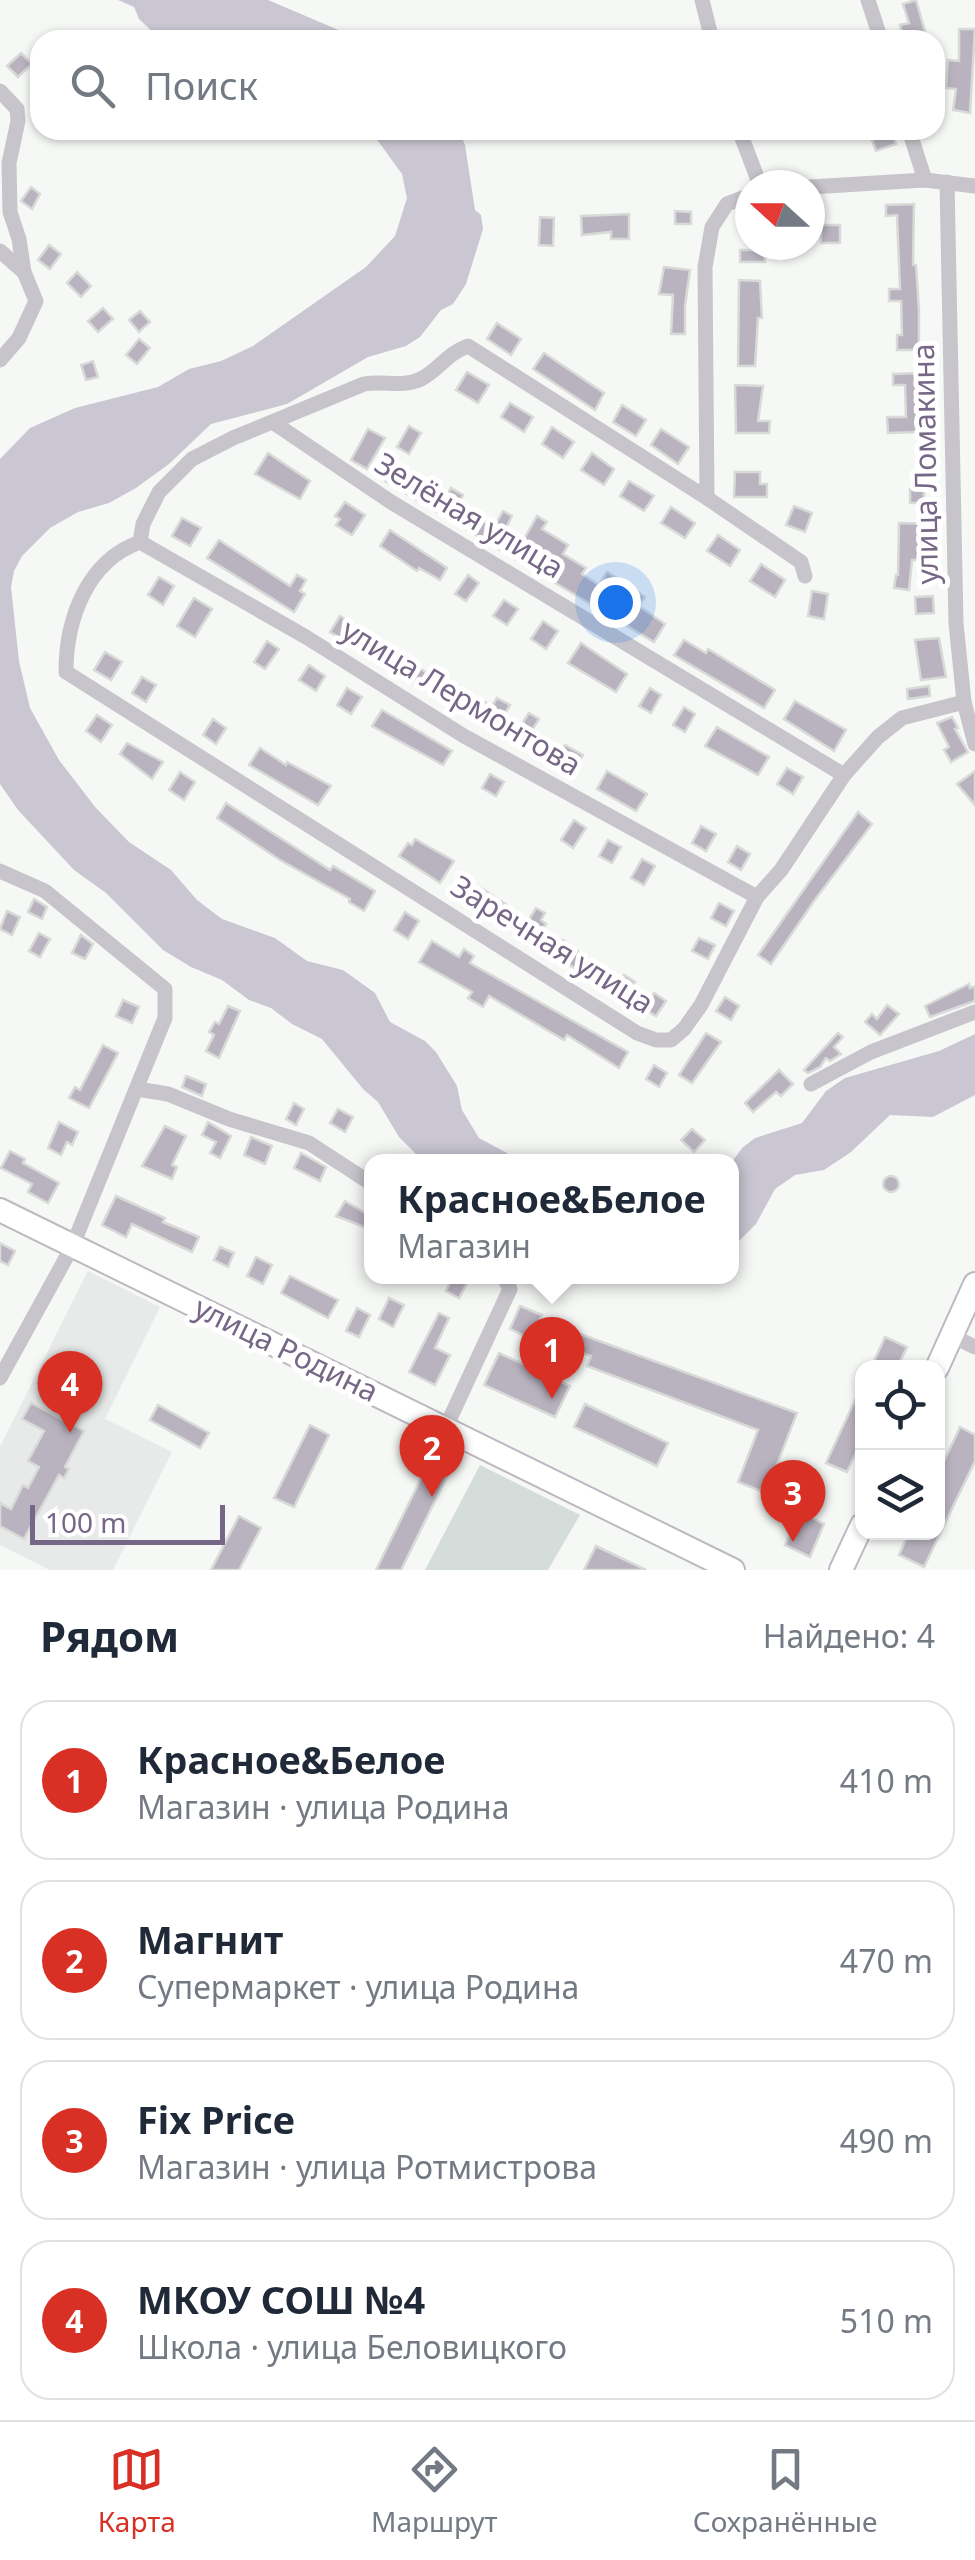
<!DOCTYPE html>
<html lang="ru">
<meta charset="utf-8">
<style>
:root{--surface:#fff;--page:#f2f2f3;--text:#1f2937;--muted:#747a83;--line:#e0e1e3;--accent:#d93025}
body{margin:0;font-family:"Noto Sans",sans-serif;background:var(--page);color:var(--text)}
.controls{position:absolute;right:30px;bottom:30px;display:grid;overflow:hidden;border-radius:20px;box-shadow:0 2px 8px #0004}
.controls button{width:90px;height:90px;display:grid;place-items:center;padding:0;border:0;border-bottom:2px solid var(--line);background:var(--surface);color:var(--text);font:50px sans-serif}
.compass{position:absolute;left:735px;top:170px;width:90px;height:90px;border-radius:50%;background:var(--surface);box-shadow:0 2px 8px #0004;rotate:291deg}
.scale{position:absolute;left:30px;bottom:25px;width:195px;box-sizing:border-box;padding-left:10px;border:5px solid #766786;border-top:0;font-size:28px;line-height:35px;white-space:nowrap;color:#766786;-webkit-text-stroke:8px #fff;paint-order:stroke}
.you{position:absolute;left:615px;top:602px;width:35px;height:35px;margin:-25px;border:8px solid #fff;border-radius:50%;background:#1a73e8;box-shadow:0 0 0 15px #1a73e833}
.badge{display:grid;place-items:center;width:65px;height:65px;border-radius:50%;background:var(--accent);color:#fff;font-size:32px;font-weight:700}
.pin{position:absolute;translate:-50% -82px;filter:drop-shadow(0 2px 5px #0008)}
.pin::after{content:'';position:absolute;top:52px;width:35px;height:30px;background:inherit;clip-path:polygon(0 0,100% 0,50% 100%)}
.popup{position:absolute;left:364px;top:1154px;width:375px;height:130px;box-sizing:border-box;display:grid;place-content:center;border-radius:20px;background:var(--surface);filter:drop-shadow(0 2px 8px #0005);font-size:32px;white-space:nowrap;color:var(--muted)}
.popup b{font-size:38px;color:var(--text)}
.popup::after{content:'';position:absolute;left:50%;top:100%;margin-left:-20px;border:20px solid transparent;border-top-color:var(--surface)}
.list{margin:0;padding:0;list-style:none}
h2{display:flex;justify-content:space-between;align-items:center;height:130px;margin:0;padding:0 40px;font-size:42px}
h2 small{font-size:32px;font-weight:400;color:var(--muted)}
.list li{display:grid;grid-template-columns:65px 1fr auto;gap:30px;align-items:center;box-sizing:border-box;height:160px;margin:0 20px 20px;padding:0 20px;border:2px solid var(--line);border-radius:30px}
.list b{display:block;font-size:38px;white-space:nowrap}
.list p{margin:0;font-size:32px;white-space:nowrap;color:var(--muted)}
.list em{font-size:32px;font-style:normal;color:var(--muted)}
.icon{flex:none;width:55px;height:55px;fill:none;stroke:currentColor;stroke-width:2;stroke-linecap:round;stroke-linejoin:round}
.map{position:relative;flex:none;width:975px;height:1570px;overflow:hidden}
.search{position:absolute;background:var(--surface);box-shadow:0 2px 8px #0004;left:30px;right:30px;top:30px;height:110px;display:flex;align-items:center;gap:25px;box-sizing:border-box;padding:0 35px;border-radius:30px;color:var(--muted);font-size:38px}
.sheet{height:850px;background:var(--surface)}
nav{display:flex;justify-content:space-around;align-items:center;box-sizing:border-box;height:140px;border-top:2px solid var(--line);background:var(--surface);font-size:28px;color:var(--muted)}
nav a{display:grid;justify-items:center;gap:5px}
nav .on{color:var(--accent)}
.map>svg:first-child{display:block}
.built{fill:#e8e9e9}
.green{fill:#d5ddda}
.water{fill:#cac7d3}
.building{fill:#b9b3bf;stroke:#d8dad8;stroke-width:2.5}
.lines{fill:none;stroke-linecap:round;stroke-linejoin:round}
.secondary-casing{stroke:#bdb8c2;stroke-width:26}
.street{stroke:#c7c4cb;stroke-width:15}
.secondary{stroke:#fff;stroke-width:22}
.labels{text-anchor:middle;stroke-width:10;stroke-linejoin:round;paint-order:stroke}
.street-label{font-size:30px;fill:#766786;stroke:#fff}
</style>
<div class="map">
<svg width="975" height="1570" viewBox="0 0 975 1570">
<rect width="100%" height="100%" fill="#f6f8f6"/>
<path class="built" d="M88,1271L160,1307L105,1419L172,1452L113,1570H50L0,1545V1447Z"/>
<path class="green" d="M480,1465L580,1515L548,1570H425Z"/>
<g class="water">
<path d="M118,0H268L362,40L179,39L156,35L139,19L134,7Z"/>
<path d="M370,130L459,131L465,145L475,210L481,215L483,229L466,284L453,304L441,310L420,337L406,346L368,357L287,404L211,424L169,464L136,488L109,503L78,512L50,528L22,556L14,571L11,587L19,661L30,708L59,760L96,808L129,842L171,870L197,900L222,919L275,938L307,961L343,970L375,993L390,1022L425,1041L436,1052L457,1086L462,1110L479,1138L507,1153L512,1161H423L399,1137L378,1102L363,1089L322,1039L292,1024L271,1008L249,1000L222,980L191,967L163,950L106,893L74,870L18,810L0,784V459L30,428L75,408L158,387L189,369L221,361L253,346L366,267L395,236L407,198L402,174Z"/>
<path d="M975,1034V1095L933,1117L890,1115L851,1152L824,1170L795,1175L775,1189L756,1224L732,1248V1162L742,1148L755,1138L802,1123L826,1091L845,1078L939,1051Z"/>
</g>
<g class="building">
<path d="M916,0L926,35L904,40L900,25L909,23L903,4Z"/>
<path d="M959,29H975L970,113L953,110L956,89L946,88L948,60L959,61Z"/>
<path d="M21,53L32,64L18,77L7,66Z"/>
<path d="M892,132L896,144L876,151L872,140Z"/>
<path d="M31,187L40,194L32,209L21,201Z"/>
<path d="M914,204L913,265H916L919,310V350H897V335H902L901,301H889V289H900L897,215L886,216V205Z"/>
<path d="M675,211L691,212V224H675Z"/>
<path d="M629,214V239H611V232L582,235L581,216Z"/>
<path d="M540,217L554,218L553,246L539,245Z"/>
<rect x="821" y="225" width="19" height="18"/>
<path d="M49,245L61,254L50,269L38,260Z"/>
<rect x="740" y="250" width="25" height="12"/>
<path d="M664,267L690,270L685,306V334H671L673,295L659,294Z"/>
<path d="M77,272L91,286L81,297L67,283Z"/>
<path d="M739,280L760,281L762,318H758L755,366H738Z"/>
<path d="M103,308L113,319L98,332L88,321Z"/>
<path d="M140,311L150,322L139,332L129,320Z"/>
<path d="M497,323L521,339L511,355L487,339Z"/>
<path d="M139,339L150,348L137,364L126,355Z"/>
<path d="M544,353L604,393L595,410L533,369Z"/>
<path d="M93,361L98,377L86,380L81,365Z"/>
<path d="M467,372L489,385L478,403L456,390Z"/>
<path d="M920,373L922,432L888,433L887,417H906L905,385H893V374Z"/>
<path d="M735,385L763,386L758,421H770L769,433H736Z"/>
<path d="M510,403L533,417L524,432L501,417Z"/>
<path d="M622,405L646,420L636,436L613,422Z"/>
<path d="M409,426L421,433L409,454L397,447Z"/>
<path d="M552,427L574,442L563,458L542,444Z"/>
<path d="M368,429L385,438L367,469L351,460Z"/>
<path d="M661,429L689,447L678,464L651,445Z"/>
<path d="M268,453L310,481L300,499L255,474Z"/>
<path d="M592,453L614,469L604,485L581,470Z"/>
<path d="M395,463L448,493L451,488L463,495L458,505L494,527L503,511L512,516L506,528L524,539L537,516L547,522L542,529L568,545L563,554L586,568L582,574L599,585L607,572L617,578L612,587L629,597L634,589L645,597L639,606L665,624L654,642L385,481Z"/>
<path d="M735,472H760V484H767V497H734Z"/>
<path d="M629,481L654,496L644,511L620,496Z"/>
<path d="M924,488V503H910V489Z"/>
<path d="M345,502L365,515L352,535L336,525L340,519L335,516Z"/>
<path d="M794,506L812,513L805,532L786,525Z"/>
<path d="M671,507L695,523L685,538L661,523Z"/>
<path d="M182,518L201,528L190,546L172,536Z"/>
<path d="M899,523L930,524L927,560H912L909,590L894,588L896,575H898Z"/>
<path d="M390,530L447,568L440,580L419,568L417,571L380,546Z"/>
<path d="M718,535L740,550L730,566L707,551Z"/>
<path d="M219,540L290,586L297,575L306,580L300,591L305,594L294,612L207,558Z"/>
<path d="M761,564L785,580L775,597L750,581Z"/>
<path d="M468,575L479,583L466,601L455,594Z"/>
<path d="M159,577L174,586L163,605L148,595Z"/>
<path d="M812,591L828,594L824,619L808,616Z"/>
<path d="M933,596L934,613L916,614L915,597Z"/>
<path d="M194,598L212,609L195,637L177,626Z"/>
<path d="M504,600L518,609L507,625L493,616Z"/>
<path d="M340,616L354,624L344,640L330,632Z"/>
<path d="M543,621L558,631L546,649L531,639Z"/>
<path d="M939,638L946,677L921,680L915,640Z"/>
<path d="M684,640L706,653L708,649L775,690L764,708L674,655Z"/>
<path d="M267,641L279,649L265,669L254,662Z"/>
<path d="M376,641L392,651L383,665L367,655Z"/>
<path d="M581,643L627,674L616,692L568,663Z"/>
<path d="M105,652L122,662L111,680L94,670Z"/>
<path d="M412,664L429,674L421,687L405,678Z"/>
<path d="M309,665L325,676L316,691L299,680Z"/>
<path d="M142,677L156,685L146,702L132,693Z"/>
<path d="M451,682L466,691L457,706L442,697Z"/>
<path d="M929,686L930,696L908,699L907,689Z"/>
<path d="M347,688L362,697L351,714L337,705Z"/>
<path d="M650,688L661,695L651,713L639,706Z"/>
<path d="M497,698L510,705L495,730L475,718L485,702L492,706Z"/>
<path d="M795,701L846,730L834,751L784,719Z"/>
<path d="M684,707L695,714L685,732L673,725Z"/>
<path d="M382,710L452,751L443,765L372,726Z"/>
<path d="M529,713L539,719L523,745L512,739Z"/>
<path d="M97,715L112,725L101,742L86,731Z"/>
<path d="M952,717L958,728L955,729L968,752L951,762L944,750L949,747L937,723Z"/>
<path d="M213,719L226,728L216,744L203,735Z"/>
<path d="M717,727L769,757L758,775L705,746Z"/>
<path d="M127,743L163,762L152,779L120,754Z"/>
<path d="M565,745L583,755L573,772L555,762Z"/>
<path d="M260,748L286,765L287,762L331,786L318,805L249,765Z"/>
<path d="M787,768L803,777L793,794L777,784Z"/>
<path d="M607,771L647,794L636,811L597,789Z"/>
<path d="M975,771V805L957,784Z"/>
<path d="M180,772L195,782L184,800L169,790Z"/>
<path d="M490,774L504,782L496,796L482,788Z"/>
<path d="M226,803L330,870L333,866L375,891L364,911L349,902L350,899L280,860L217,818Z"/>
<path d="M858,812L872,824L814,901L771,964L758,955Z"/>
<path d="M574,820L586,828L573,848L561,840Z"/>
<path d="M701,826L716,834L706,851L692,843Z"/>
<path d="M415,839L454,861L440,883L399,856L408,843L412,845Z"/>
<path d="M608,840L621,847L612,863L599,856Z"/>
<path d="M737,846L750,854L741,870L728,862Z"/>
<path d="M642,859L655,866L644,885L631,878Z"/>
<path d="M481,888L507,905L498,919L472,902Z"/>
<path d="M34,899L47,907L42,919L28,912Z"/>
<path d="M719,903L734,911L726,926L711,918Z"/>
<path d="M536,908L545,913L541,920L546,924L535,941L521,932Z"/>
<path d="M7,911L20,917L12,935L0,929Z"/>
<path d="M405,912L419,921L408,939L394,930Z"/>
<path d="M39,933L50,939L40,957L29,951Z"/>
<path d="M81,935L93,944L85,959L72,953Z"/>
<path d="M699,938L715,945L708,959L692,951Z"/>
<path d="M563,940L620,982L624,975L635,982L625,998L597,984L554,954Z"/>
<path d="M432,941L459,957L464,949L474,956L470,963L628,1052L619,1068L567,1035L564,1040L489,996L483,1007L468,998L472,992L419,962Z"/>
<path d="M969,984L970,988L975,986V1001L930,1017L925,1006Z"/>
<path d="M654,993L666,1001L656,1016L644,1009Z"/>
<path d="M725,997L739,1006L731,1020L716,1011Z"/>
<path d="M123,1000L139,1007L132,1023L116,1016Z"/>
<path d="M887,1005L899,1014L880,1035L865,1022L872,1014L877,1019Z"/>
<path d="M228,1006L240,1011L219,1058L206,1051L214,1035L209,1032L215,1022L219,1024Z"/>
<path d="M706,1033L721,1042L692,1083L679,1075Z"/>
<path d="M838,1033L843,1037L834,1047L841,1054L830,1061L826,1058L820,1067L808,1073L804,1070Z"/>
<path d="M103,1045L118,1053L89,1108L69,1098L75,1087L80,1090Z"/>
<path d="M654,1065L667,1073L659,1087L646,1079Z"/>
<path d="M779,1070L793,1084L781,1096L776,1092L753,1112L745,1103Z"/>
<path d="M186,1076L206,1084L202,1096L182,1087Z"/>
<path d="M294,1103L304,1109L296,1125L286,1119Z"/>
<path d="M338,1109L353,1117L345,1132L330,1123Z"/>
<path d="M59,1122L78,1132L72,1145L67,1142L61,1155L48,1148Z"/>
<path d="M208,1122L231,1136L220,1158L210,1153L216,1142L202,1135Z"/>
<path d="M165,1126L186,1136L172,1165L177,1167L172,1179L142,1166Z"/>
<path d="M692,1129L705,1140L694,1152L681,1140Z"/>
<path d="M251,1137L272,1146L265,1164L244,1155Z"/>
<path d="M10,1151L25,1159L23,1163L59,1183L48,1203L28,1192L32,1184L1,1168Z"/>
<path d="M301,1153L326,1167L320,1181L294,1168Z"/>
<circle cx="891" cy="1184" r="8"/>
<path d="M116,1196L165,1218L163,1222L199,1237L192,1252L132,1224L126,1237L102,1225Z"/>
<path d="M345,1201L372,1217V1230L336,1216Z"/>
<path d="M0,1243L15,1251L8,1265L0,1261Z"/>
<path d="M220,1247L234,1253L228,1267L214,1260Z"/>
<path d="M256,1257L272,1265L263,1284L247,1276Z"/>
<path d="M290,1276L338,1300L328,1318L281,1293Z"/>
<path d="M453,1276L467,1283L459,1298L446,1291Z"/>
<path d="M389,1298L404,1305L393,1327L379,1319Z"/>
<path d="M520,1306L542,1315L531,1339L510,1329Z"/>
<path d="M357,1308L370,1315L359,1337L346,1331Z"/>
<path d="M439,1313L449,1318L435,1348L450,1355L435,1385L409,1372Z"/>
<path d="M569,1330L797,1413L766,1493L738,1482L758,1430L587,1366L591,1356L563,1346Z"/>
<path d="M885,1337L907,1347L897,1368H871Z"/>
<path d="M499,1353L570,1386L555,1417L484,1385Z"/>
<path d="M862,1385V1440L847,1472L826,1463Z"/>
<path d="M31,1403L84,1431L65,1467L69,1469L64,1478L59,1475L24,1539L0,1526V1503L11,1509L23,1485L28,1488L39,1467L28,1461L44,1431L22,1419Z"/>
<path d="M585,1404L668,1443L657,1466L574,1427Z"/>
<path d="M158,1405L209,1433L200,1448L150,1420Z"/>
<path d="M310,1425L329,1435L294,1507L274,1498Z"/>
<path d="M960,1427L975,1435V1461L924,1567L899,1555L909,1532H938V1474Z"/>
<path d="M438,1444L458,1454L401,1570H376Z"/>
<path d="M800,1512L824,1524L810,1557L785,1545Z"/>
<path d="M239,1516L261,1528L239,1570H211Z"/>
<path d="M596,1546L646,1570H584Z"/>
</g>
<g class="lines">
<g class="secondary-casing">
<g id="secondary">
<path d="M0,1210L733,1570"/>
<path d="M937,1368L975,1284"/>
<path d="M841,1570L862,1525"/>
</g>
</g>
<g class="street">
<path d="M702,0L712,40"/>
<path d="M868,0L881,40"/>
<path d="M0,91L17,109L18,121L9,163L10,212L19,239L24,272L36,301L19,338L0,360"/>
<path d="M739,130L760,185"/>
<path d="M909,130L925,180"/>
<path d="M947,182L956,623L964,702L975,744"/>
<path d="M810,187L925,180L975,186"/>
<path d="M750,195L727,204L712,227L705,267L707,498L468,346C446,354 439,370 421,379C402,388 383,380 364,384L233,438L192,459L159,492L143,524L140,542C87,561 66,619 66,672L637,1033L656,1040H671L684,1029L701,1005L757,897L781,870L844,775L878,737L902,718L964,702"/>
<path d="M0,251L24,272"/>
<path d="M274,423L391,502L844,775"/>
<path d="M707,498L801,562L805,576"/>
<path d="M140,542L306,637L464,736L757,897"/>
<path d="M0,871L45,891L165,989V1018L72,1247L0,1378"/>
<path d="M811,1084L871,1052L975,1012"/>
<path d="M137,1089L168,1094L229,1119L309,1143L372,1184"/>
<path d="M952,1336L975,1347"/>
<path d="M446,1427L510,1289L503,1276"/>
</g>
<use href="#secondary" class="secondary"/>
</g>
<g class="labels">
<g class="street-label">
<text transform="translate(926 464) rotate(-91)" y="10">улица Ломакина</text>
<text transform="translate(469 516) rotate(31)" y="10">Зелёная улица</text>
<text transform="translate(461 698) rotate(31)" y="10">улица Лермонтова</text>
<text transform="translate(552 945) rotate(32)" y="10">Заречная улица</text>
<text transform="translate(286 1350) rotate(26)" y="10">улица Родина</text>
</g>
</g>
</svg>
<div class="controls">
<button><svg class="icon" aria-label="locate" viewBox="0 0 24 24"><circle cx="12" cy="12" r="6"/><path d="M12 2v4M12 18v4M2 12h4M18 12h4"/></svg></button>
<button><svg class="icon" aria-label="layers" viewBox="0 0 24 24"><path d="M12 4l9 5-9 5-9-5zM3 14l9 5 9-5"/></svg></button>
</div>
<svg class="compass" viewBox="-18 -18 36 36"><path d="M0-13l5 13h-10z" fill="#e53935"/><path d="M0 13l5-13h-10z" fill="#747a83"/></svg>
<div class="scale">100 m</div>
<div class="you"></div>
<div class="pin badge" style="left:552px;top:1399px">1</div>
<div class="popup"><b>Красное&amp;Белое</b>Магазин</div>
<div class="pin badge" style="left:432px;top:1497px">2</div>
<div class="pin badge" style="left:793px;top:1542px">3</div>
<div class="pin badge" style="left:70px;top:1433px">4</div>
<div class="search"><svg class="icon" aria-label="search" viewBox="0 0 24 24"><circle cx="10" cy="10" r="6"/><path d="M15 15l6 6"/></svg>Поиск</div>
</div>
<section class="sheet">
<h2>Рядом<small>Найдено: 4</small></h2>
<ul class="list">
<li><span class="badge">1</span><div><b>Красное&amp;Белое</b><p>Магазин · улица Родина</p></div><em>410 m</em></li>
<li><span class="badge">2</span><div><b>Магнит</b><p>Супермаркет · улица Родина</p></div><em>470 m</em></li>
<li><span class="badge">3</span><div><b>Fix Price</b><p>Магазин · улица Ротмистрова</p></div><em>490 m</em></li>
<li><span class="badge">4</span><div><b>МКОУ СОШ №4</b><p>Школа · улица Беловицкого</p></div><em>510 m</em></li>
</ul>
</section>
<nav>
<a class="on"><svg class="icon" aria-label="map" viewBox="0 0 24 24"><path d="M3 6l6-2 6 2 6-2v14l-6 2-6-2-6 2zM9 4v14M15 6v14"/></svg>Карта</a>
<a><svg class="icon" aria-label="directions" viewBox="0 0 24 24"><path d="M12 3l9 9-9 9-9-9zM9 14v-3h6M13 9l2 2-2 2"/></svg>Маршрут</a>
<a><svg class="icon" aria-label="saved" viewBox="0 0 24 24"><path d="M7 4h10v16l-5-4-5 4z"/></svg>Сохранённые</a>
</nav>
